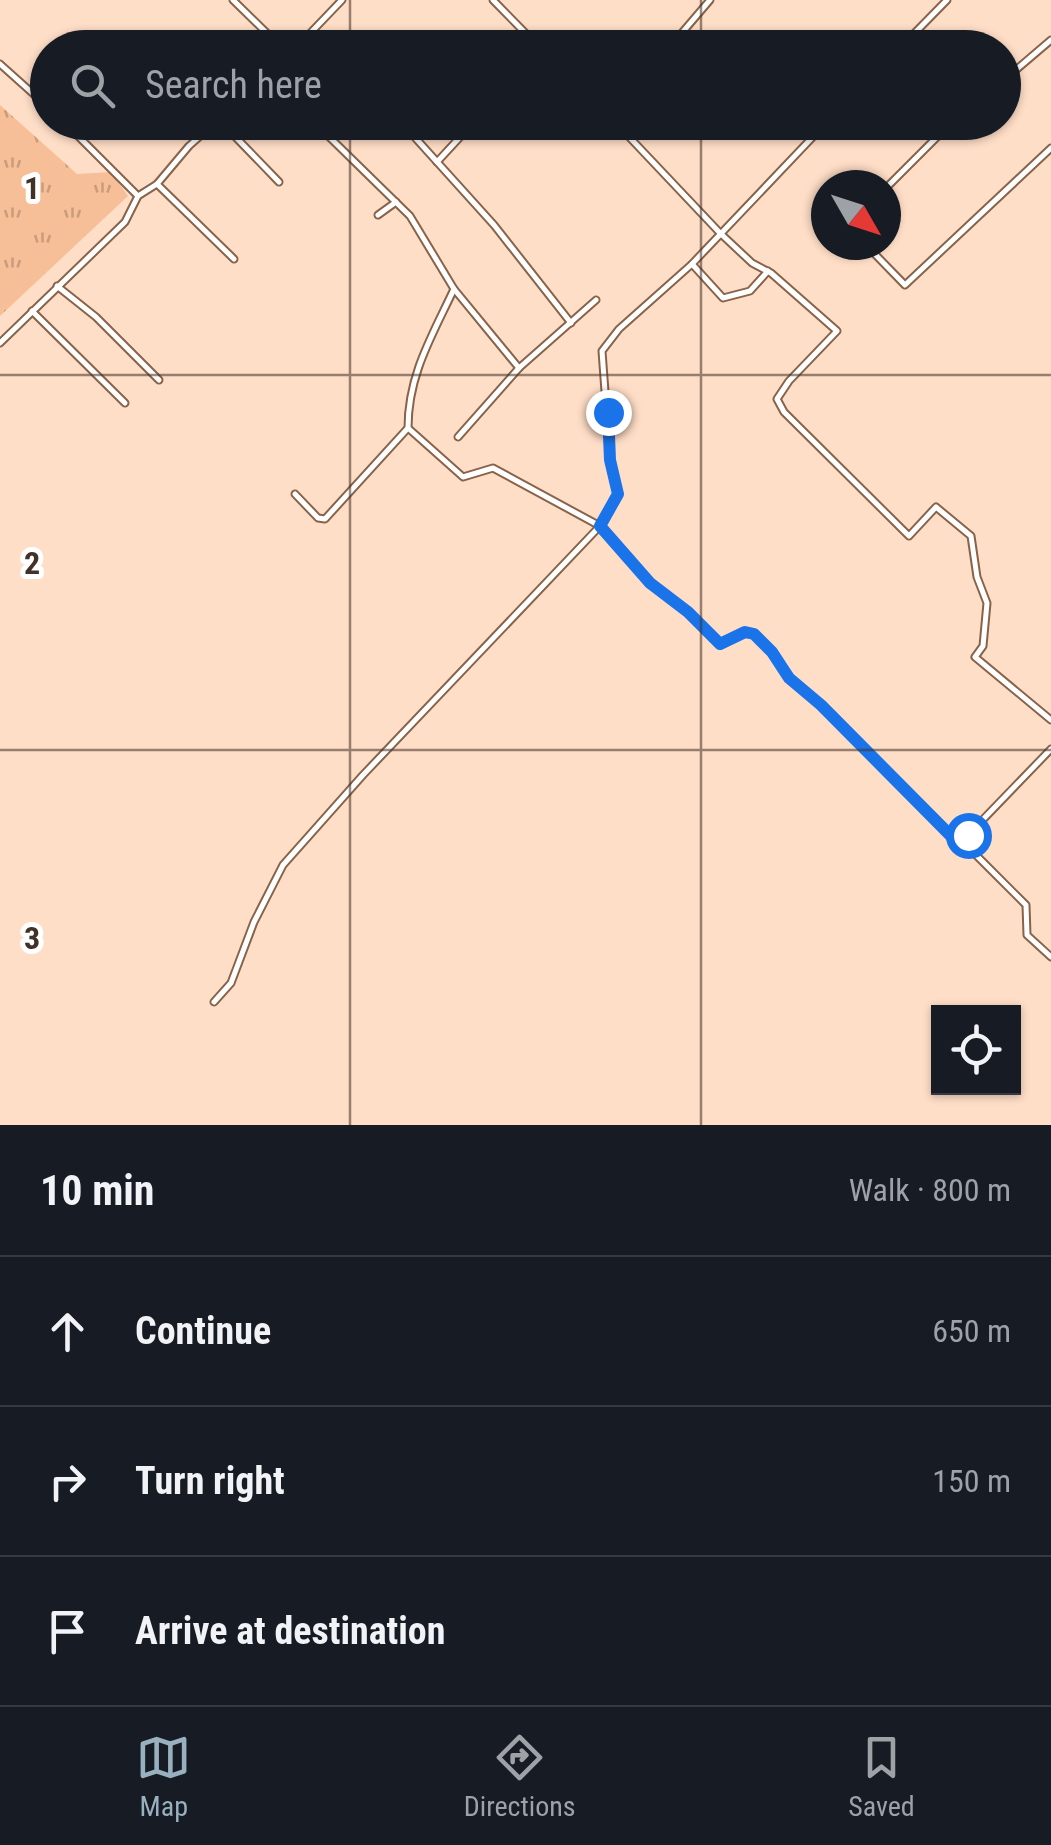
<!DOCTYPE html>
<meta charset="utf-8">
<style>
:root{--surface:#171b24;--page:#20242c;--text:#f1f3f6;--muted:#9ea1a6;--line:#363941;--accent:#99b0bf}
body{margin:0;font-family:"Roboto Condensed",sans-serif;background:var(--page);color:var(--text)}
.controls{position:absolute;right:30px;bottom:30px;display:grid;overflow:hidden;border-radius:0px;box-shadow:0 2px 8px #0004}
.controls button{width:90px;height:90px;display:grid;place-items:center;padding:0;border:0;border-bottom:2px solid var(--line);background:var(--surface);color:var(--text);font:50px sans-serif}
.compass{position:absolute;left:811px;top:170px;width:90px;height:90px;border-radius:50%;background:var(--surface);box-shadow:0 2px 8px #0004;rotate:129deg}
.stop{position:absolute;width:30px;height:30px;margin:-22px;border:8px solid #1a73e8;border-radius:50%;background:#fff}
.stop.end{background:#1a73e8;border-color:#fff;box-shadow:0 2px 10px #0008}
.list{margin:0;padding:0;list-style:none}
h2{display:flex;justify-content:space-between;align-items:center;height:130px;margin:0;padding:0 40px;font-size:42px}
h2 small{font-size:32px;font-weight:400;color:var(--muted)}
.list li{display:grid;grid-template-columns:65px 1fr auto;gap:30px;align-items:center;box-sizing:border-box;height:150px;padding:0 40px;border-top:2px solid var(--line)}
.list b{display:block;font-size:38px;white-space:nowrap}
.list em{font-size:32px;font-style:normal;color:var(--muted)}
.icon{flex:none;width:55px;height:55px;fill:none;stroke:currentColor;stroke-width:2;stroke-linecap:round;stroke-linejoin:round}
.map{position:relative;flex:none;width:1051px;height:1125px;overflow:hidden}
.search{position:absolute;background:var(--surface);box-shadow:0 2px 8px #0004;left:30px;right:30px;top:30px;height:110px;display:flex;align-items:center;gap:25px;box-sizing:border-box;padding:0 35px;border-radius:55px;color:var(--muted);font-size:38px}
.sheet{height:580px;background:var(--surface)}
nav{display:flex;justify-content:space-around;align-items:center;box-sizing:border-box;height:140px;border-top:2px solid var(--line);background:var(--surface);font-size:28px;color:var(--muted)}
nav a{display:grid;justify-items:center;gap:5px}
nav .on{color:var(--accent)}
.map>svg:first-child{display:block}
.grass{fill:url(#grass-tufts)}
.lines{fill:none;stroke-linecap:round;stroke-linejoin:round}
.street-casing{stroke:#87634a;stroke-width:9}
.street{stroke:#fff;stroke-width:5}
.route{stroke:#1a73e8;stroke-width:12}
.grid{fill:none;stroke:#413126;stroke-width:2.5;stroke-opacity:0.55}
.grid-label{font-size:32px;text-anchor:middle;font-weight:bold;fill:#413126;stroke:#fff;stroke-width:10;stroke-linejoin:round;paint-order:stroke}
</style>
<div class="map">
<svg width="1051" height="1125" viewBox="0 0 1051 1125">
<defs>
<pattern id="grass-tufts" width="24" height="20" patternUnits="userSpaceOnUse" patternTransform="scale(2.5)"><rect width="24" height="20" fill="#f7bf97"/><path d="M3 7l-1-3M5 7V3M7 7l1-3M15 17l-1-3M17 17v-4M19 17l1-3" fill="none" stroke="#ca9c7b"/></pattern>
</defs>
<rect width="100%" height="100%" fill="#ffdec7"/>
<path class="grass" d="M0,105L77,174L111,172L128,196L0,316Z"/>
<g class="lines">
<g class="street-casing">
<g id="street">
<path d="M233,0L282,48"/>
<path d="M493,0L540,48"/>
<path d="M313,31L329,48"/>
<path d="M296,48L342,0"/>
<path d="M669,48L710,0"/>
<path d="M900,48L947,0"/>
<path d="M0,64L48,107"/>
<path d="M1004,80L1051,40"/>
<path d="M64,122L138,196"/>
<path d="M221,122L279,182"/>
<path d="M401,122L494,225L571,323"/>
<path d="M615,122L720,233L752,263L771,273L837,331L789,381L777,399L784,412L909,536L936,507L971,536L977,577L987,603L983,646L975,657L1051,720"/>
<path d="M437,162L474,122"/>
<path d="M157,184L234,259"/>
<path d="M886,188L952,122"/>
<path d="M378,215L396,202"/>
<path d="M866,245L905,285L1051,148"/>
<path d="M692,264L723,298L750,291L768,271"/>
<path d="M57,286L96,317L159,380"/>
<path d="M454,289L519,368"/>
<path d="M32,311L125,403"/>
<path d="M0,343L125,222L138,196L157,184L189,146L216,122"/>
<path d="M408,428L463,477L493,468L600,526L649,583L687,611L720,644L745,632L754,634L772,653L789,678L821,705L950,835L959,838L968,835L1051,749"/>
<path d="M458,437L519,368L596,300"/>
<path d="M295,494L318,518L325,519L408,428C408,375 432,336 454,289L410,216L314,122"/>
<path d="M959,838L1026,905L1027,935L1051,957"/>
<path d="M214,1002L231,983L254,922L283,865L363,775L600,526L618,494L610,459L602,351L619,329L692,264L827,122"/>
</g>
</g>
<use href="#street" class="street"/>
</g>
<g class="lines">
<path class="route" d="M608,412L610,460L618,494L600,526L650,583L688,612L720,644L745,632L754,634L772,652L789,678L821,705L950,835L959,838L968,835"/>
</g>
<path class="grid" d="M350,0V48M701,0V48M350,122V1125M701,122V1125M0,375H1051M0,750H1051"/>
<g class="grid-label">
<text x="32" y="199">1</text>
<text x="32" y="574">2</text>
<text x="32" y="949">3</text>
</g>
</svg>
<div class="controls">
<button><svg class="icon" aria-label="locate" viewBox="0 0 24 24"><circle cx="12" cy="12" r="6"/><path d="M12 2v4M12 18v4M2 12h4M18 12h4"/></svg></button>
</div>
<svg class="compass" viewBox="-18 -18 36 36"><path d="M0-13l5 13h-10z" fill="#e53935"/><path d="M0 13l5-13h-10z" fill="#9ea1a6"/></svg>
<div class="stop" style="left:968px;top:835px"></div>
<div class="stop end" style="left:608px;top:412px"></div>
<div class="search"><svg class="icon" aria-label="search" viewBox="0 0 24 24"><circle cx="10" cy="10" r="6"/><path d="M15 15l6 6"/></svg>Search here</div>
</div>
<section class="sheet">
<h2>10 min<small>Walk · 800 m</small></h2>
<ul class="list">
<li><svg class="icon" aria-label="ahead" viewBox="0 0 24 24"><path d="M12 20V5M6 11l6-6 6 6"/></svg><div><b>Continue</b></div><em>650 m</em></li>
<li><svg class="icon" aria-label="right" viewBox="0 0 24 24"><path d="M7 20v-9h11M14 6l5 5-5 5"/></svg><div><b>Turn right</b></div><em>150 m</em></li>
<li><svg class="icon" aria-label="arrive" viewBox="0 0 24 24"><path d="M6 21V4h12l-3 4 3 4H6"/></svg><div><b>Arrive at destination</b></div></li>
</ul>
</section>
<nav>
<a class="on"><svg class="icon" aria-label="map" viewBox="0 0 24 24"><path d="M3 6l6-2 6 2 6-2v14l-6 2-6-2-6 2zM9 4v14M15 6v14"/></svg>Map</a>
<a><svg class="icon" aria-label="directions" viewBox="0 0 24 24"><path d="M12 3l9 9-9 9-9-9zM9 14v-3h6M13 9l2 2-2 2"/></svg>Directions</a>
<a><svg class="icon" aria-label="saved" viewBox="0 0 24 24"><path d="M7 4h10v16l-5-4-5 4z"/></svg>Saved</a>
</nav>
